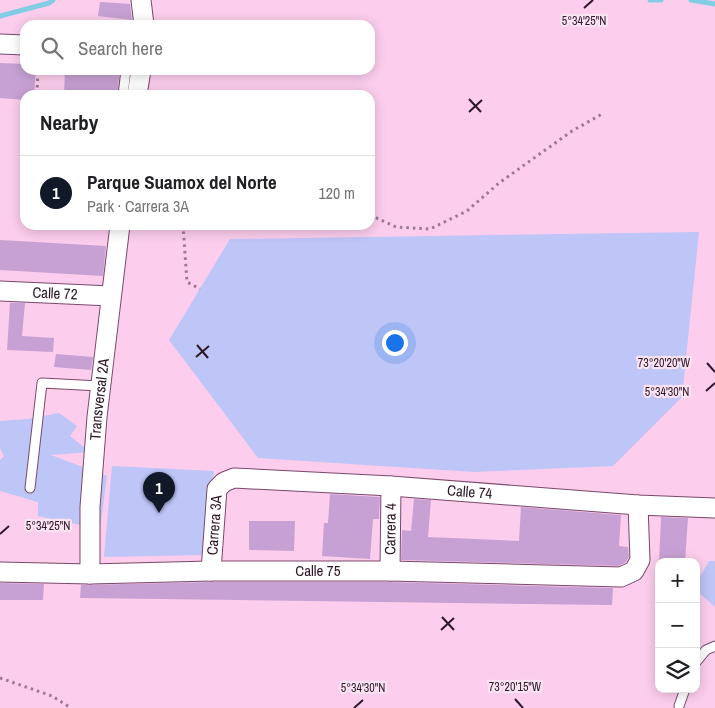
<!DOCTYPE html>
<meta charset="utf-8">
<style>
:root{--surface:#fff;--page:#f2f2f2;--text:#202124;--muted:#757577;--line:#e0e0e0;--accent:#111827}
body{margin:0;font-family:"Archivo Narrow",sans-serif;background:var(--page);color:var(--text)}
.controls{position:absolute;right:15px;bottom:15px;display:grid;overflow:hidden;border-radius:10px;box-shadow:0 2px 12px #0003}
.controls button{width:45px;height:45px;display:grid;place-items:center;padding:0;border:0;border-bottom:1px solid var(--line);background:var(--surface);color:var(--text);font:25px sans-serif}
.you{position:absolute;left:394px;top:342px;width:18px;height:18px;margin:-12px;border:4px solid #fff;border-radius:50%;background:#1a73e8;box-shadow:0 0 0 8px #1a73e833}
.badge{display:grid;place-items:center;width:32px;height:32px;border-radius:50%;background:var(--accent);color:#fff;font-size:16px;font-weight:700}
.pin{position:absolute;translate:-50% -41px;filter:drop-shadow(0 1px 2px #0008)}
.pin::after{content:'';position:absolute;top:26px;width:18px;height:15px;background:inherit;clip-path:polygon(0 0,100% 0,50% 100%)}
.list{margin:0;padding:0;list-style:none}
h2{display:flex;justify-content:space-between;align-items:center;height:65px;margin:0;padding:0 20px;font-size:21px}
h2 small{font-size:16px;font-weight:400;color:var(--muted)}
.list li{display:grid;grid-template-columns:32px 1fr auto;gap:15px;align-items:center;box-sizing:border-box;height:75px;padding:0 20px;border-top:1px solid var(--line)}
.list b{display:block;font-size:19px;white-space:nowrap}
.list p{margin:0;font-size:16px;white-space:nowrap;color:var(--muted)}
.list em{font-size:16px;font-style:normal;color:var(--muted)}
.icon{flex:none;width:28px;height:28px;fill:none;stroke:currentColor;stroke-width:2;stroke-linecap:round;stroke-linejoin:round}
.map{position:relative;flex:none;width:715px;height:708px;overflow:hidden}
.search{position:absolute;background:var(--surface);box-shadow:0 2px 12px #0003;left:20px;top:20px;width:355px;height:55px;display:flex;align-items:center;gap:12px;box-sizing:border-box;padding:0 18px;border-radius:15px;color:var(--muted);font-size:19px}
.panel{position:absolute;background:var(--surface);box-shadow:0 2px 12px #0003;left:20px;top:90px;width:355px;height:140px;border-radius:15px}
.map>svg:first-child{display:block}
.green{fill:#bec5f7}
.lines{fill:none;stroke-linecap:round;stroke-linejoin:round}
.stream{stroke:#81cde4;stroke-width:5}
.building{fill:#c7a1d3}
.lane-casing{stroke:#79486b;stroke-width:11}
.street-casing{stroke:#79486b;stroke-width:21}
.path{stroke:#9b7991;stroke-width:3;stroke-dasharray:2.5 4;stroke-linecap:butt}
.lane{stroke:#fff;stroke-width:9}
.street{stroke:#fff;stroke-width:19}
.ticks{fill:none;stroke:#2d1827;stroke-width:2}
.labels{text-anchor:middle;stroke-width:4.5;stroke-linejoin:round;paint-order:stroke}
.street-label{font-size:15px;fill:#2d1827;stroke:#fae3f2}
.ticks-label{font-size:12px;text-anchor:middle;fill:#2d1827;stroke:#fae3f2;stroke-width:4.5;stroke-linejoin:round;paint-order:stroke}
</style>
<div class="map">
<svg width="715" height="708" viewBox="0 0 715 708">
<rect width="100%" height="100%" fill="#fccded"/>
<g class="green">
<path d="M699,232L682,397L613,466L474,472L258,458L169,340L230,239Z"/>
<path d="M59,413L77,426L70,436L90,452L51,455L107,476L100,529L38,516V502L0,491V460L4,456L0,448V421L28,419Z"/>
<path d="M112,466L214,471L207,555L104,557Z"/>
<path d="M709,561H715V607L696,590V584Z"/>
</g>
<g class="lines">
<g class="stream">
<path d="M650,0H661"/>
<path d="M691,0L715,4"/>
<path d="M0,16L49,3L53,0"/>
</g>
</g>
<g class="building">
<path d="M100,2L130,4L132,20L98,16Z"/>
<path d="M0,63L25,64V70H36L34,95H25V100L0,98Z"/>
<path d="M65,70H120L117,95H64Z"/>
<path d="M0,240L106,246L103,276L0,270Z"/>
<path d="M10,303H25L22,336L54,338L53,352L7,350Z"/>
<path d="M56,354L93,357L91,370L54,367Z"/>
<path d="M330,494L380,497L379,519H373L370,559L322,556L324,523H328Z"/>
<path d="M414,499L431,500L428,537L519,541L521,507L621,515L619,546L628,547L629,557L626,562L619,566L401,560L402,530L411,531Z"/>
<path d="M661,517L688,518L685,562H659Z"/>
<path d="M249,521H295L294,551L249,550Z"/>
<path d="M211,582H390L613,588L612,605L80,598L81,585Z"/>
<path d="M0,583L44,584L43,600H0Z"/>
</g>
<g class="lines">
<g class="lane-casing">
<g id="lane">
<path d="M123,95L126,70"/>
<path d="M30,488L42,383L100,386"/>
<path d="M696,662L706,650L715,646"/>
<path d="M679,706L685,689"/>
</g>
</g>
<g class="street-casing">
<g id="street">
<path d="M141,0L144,25"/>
<path d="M0,44L25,45"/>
<path d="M137,95L141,70"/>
<path id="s1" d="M0,291L111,296"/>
<path id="s2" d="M211,571L217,489L224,482L234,478L391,486L638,505L715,508"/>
<path id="s3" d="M390,571L391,486"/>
<path id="s4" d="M0,572L90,574L211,571H390L621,577L634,571L640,560L638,505"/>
<path id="s5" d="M90,574V507L97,417L120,225"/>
</g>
</g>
<g class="path">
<path d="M37,94L38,70"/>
<path d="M370,215L396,227L430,229L467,211L499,183L572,131L602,114"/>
<path d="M183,225L187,282L200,289"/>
<path d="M0,678L52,696L71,708"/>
</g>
<use href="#lane" class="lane"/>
<use href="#street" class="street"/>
</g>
<path class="ticks" d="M584,8L593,0M469,99L481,112M469,112L482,100M197,345L208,358M196,357L209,346M707,363L715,372M706,391L715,383M0,534L9,526M442,617L454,630M441,630L454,618M515,699L523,708M354,708L363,700"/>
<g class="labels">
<g class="street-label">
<text dy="5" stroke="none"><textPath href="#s1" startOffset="55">Calle 72</textPath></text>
<text dy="5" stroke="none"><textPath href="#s5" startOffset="175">Transversal 2A</textPath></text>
<text dy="5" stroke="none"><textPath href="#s2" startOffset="339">Calle 74</textPath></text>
<text dy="5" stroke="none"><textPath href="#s2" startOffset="46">Carrera 3A</textPath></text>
<text dy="5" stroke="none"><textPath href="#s3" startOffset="42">Carrera 4</textPath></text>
<text dy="5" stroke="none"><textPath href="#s4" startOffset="318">Calle 75</textPath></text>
</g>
</g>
<g class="ticks-label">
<text x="584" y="25">5°34'25"N</text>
<text x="664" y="367">73°20'20"W</text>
<text x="667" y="396">5°34'30"N</text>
<text x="48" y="530">5°34'25"N</text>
<text x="515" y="691">73°20'15"W</text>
<text x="363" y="692">5°34'30"N</text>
</g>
</svg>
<div class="controls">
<button>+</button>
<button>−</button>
<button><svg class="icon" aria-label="layers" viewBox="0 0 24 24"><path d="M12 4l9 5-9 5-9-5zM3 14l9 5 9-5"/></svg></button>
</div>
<div class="you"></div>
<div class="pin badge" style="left:159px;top:513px">1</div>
<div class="search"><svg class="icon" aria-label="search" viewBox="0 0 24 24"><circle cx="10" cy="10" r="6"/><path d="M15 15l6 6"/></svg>Search here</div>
<section class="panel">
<h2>Nearby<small></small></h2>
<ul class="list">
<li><span class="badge">1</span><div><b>Parque Suamox del Norte</b><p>Park · Carrera 3A</p></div><em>120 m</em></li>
</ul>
</section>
</div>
